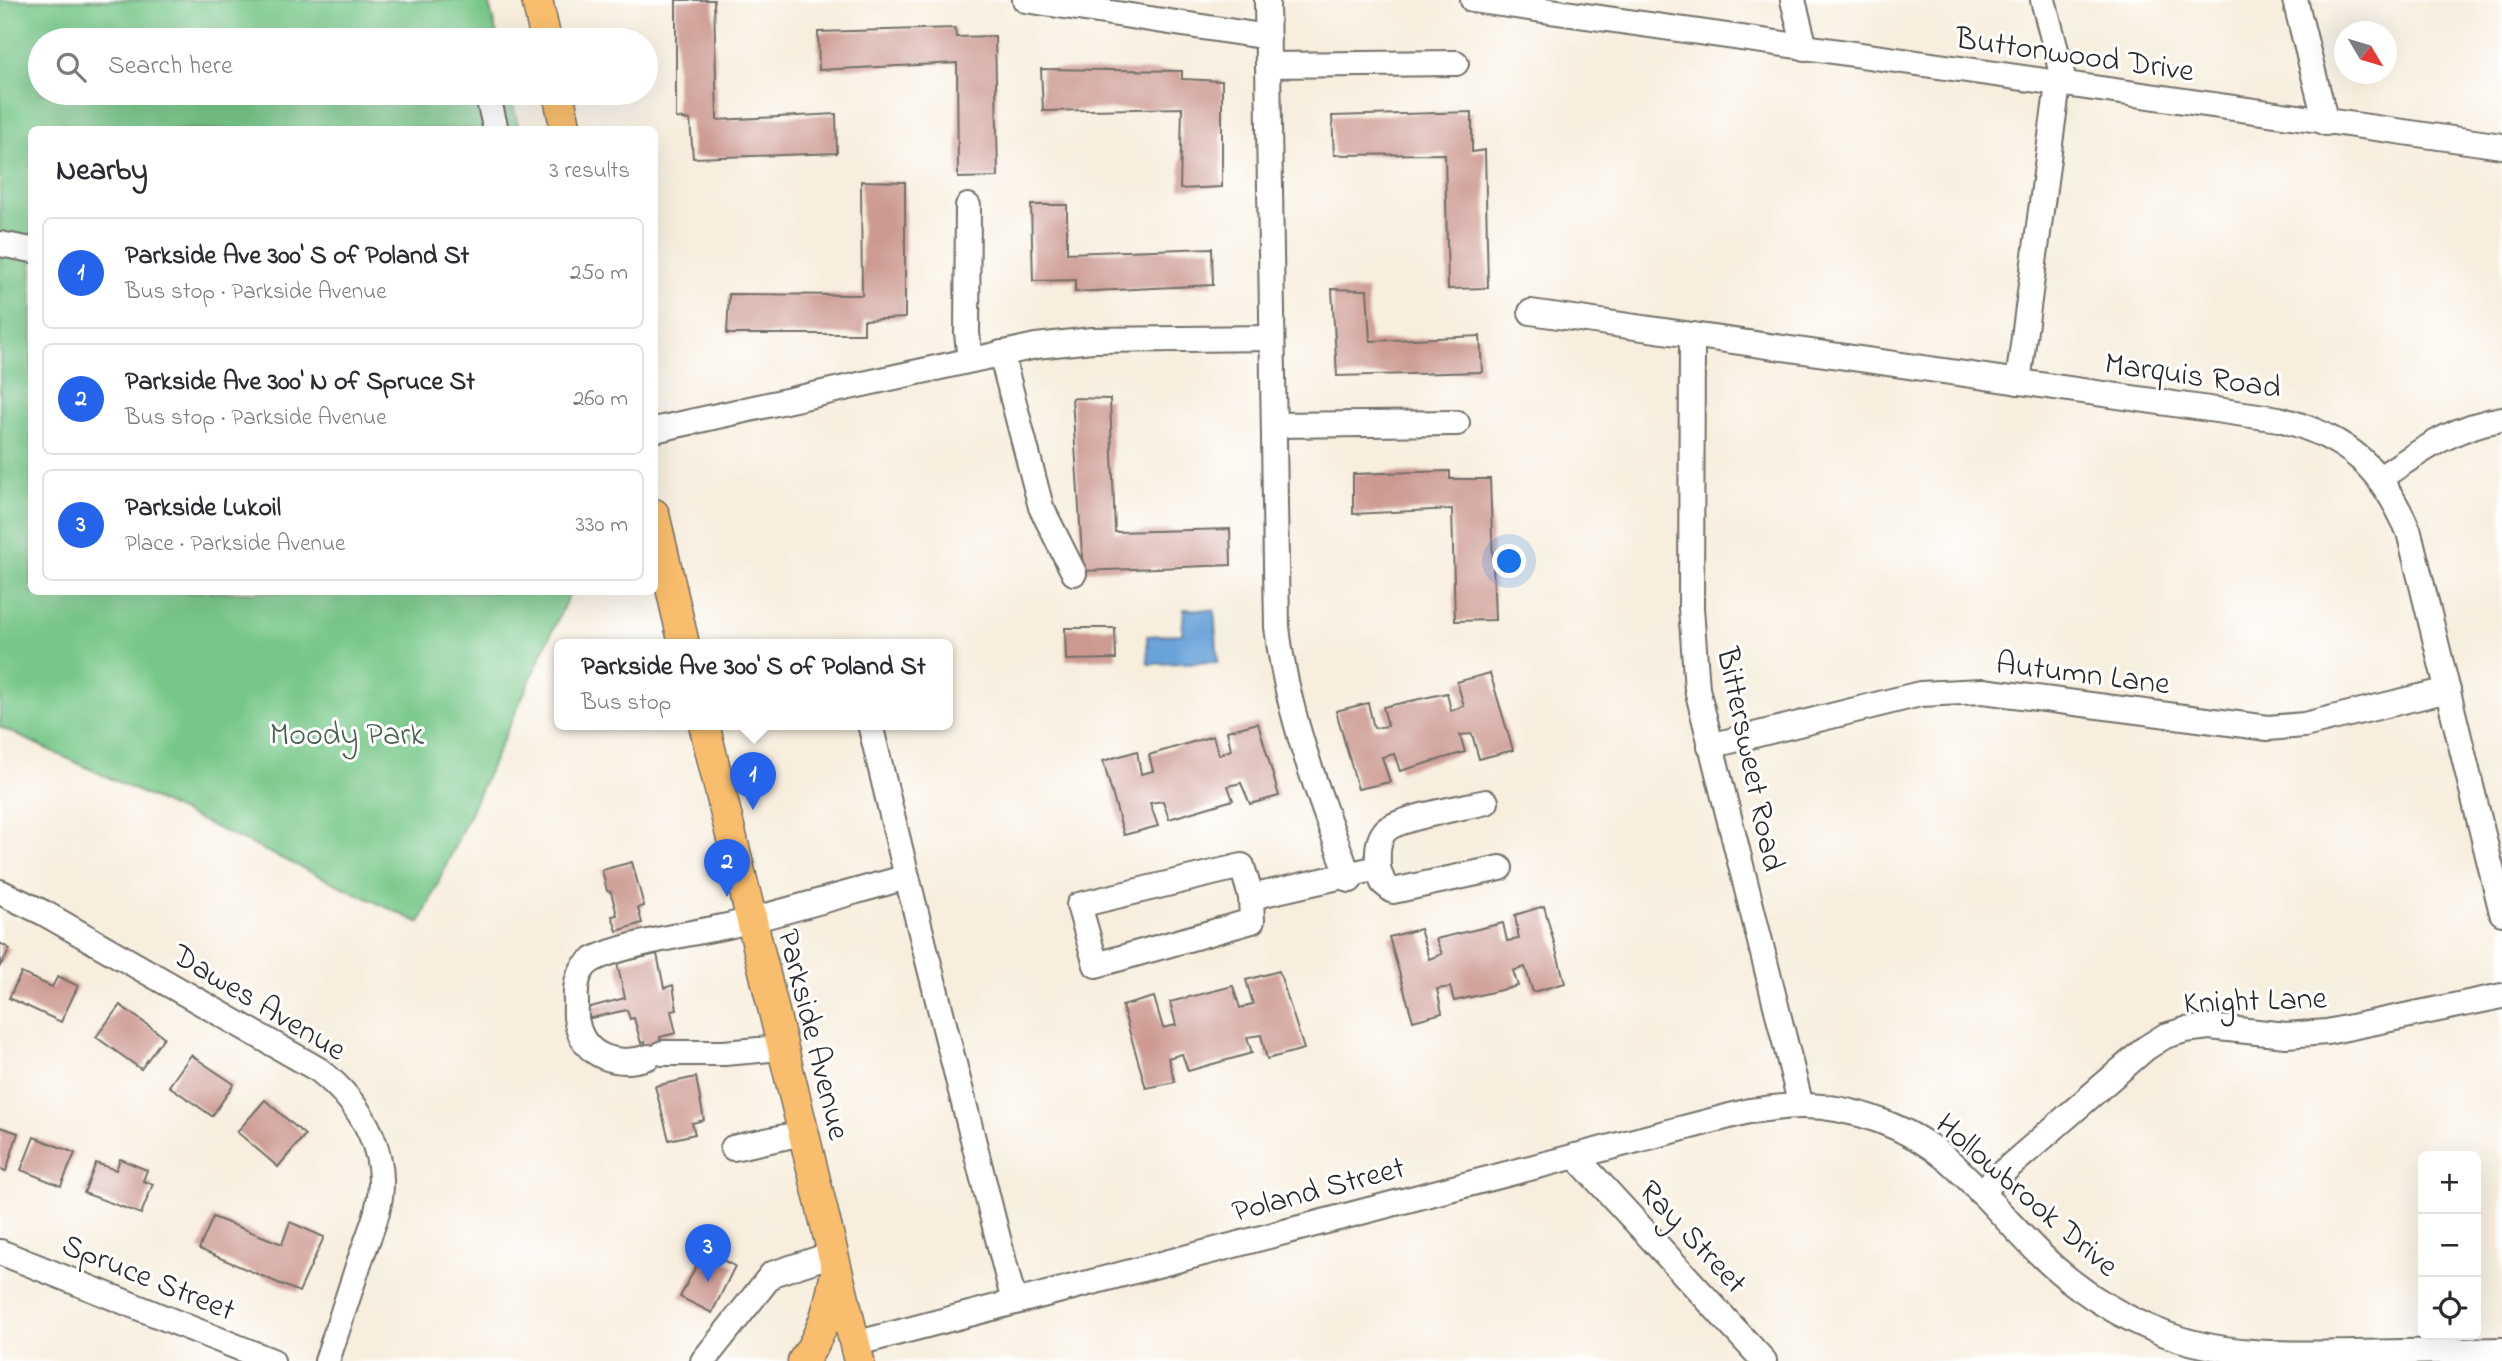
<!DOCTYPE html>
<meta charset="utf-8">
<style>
:root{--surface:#fff;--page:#f2f2f3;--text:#2b2b33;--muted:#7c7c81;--line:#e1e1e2;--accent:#2563eb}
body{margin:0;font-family:"Indie Flower",sans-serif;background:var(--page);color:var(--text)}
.controls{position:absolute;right:21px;bottom:21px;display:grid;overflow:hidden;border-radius:10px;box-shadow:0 7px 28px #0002}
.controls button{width:63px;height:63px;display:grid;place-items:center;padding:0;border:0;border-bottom:2px solid var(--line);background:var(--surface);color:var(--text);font:35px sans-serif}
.compass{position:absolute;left:2334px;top:21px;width:63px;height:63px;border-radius:50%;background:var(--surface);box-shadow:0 7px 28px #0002;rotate:128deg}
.you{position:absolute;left:1510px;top:562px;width:24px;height:24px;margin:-18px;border:5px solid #fff;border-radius:50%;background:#1a73e8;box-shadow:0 0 0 10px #1a73e833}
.badge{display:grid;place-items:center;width:46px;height:46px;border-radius:50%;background:var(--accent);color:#fff;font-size:23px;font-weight:700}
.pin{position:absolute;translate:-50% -58px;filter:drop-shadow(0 2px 4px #0008)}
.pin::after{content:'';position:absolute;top:37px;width:24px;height:21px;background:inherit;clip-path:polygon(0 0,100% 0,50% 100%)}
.popup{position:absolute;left:554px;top:639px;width:399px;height:91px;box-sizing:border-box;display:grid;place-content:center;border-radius:10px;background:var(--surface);filter:drop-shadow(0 2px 5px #0005);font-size:23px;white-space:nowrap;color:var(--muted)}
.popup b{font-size:26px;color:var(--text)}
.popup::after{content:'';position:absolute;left:50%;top:100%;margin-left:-14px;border:14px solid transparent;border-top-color:var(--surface)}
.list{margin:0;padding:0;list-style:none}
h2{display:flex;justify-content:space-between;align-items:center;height:91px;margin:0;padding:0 28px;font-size:30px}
h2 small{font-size:23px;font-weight:400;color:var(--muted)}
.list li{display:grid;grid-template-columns:46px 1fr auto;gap:21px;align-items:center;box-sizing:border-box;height:112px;margin:0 14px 14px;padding:0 14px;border:2px solid var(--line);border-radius:10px}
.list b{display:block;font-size:26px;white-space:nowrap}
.list p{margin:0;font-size:23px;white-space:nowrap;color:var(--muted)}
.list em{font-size:23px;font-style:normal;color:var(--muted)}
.icon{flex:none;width:38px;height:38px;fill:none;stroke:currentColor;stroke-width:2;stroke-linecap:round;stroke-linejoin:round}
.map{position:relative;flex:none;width:2502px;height:1361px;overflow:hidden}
.search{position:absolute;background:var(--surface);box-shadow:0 7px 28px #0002;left:28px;top:28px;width:630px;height:77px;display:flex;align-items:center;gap:18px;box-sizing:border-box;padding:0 24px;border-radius:38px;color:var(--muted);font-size:26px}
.panel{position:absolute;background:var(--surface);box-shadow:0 7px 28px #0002;left:28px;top:126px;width:630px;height:469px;border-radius:10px}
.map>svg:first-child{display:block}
.green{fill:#77c788;stroke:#51795a;stroke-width:2}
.water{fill:#6aa3d9;stroke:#4a6782;stroke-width:2}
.building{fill:#cc9990}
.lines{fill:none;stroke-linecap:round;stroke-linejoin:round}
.minor-casing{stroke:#726f69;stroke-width:28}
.major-casing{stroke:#726f69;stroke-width:33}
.minor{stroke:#fff;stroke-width:24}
.major{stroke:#f9be6d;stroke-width:30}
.labels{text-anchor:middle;stroke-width:6;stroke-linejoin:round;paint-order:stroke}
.street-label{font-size:32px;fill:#2b2b2b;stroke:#fff}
.park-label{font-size:32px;fill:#46624c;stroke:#fff}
</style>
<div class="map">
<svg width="2502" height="1361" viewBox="0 0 2502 1361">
<rect width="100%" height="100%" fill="#fff"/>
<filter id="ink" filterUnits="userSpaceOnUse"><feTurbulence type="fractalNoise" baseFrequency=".0143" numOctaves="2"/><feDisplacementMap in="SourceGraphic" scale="14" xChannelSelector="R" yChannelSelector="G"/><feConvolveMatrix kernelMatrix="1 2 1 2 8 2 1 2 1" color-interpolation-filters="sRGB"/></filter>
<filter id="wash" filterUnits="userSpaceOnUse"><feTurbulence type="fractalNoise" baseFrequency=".00686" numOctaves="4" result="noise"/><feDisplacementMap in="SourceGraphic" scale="28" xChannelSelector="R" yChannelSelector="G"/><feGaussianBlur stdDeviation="1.57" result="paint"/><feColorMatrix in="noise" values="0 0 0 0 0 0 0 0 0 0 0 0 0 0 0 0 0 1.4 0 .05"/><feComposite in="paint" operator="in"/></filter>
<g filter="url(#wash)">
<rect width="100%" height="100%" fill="#f7eedd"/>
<path class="green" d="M0,0H488L498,40H40V93H510L519,129L32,130V592H570L420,923L0,727Z"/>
<path class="water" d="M1184,609L1214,610L1218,662L1148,664L1147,636L1182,634Z"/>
<g id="blocks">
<g class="building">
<path d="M676,0H714L717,120L836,114L837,153L693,158L690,120L676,118Z"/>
<path d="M955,28L956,37L995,36L998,177L958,178L957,63L819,70L818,32Z"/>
<path d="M1041,69L1182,71V79L1222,81V187L1180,189L1182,108L1043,111Z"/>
<path d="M1472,112V152L1485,150L1488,288L1448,289L1445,154L1334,155L1332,116Z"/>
<path d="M861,181L905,182V318L864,320V334H727L729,294L862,295Z"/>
<path d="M1031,205H1067V253L1212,248L1213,285L1075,292V280L1033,281Z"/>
<path d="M1332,289L1367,290L1370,341L1480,336L1482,372L1337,376Z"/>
<path d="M1072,398L1110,399L1115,532L1230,529L1231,565L1083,571Z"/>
<path d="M1450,471V479H1490L1495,620L1455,621L1452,509L1353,514V474Z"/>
<path d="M1065,628H1115L1116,659L1066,660Z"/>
<path d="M1490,673L1513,750L1479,759L1472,734L1460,735L1465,752L1400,771L1394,754L1382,757L1390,782L1358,789L1336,711L1368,703L1374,728L1388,726L1383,707L1447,693L1451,711L1464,706L1457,682Z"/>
<path d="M1258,723L1279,796L1250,804L1241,783L1228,786L1233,800L1169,819L1163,801L1150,803L1158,826L1124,835L1103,761L1137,751L1141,774L1153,771L1149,755L1213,736L1219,755L1231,750L1227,731Z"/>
<path d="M632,862L644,906L638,908L642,923L617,931L612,916L617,915L611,892L607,891L602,870Z"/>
<path d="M1544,906L1565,983L1533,992L1525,967L1513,971L1518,986L1454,1001L1450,987L1437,989L1442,1013L1413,1021L1389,937L1420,929L1429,959L1442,954L1436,939L1503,923L1507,941L1519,939L1515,915Z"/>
<path d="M0,943L10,949L0,966Z"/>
<path d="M657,954L664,988L673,985L677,1010L671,1011L676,1033L660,1037L665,1061L650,1065L645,1042L641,1043L634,1018L630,1019L627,1010L586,1019L583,1009L625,998L617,963Z"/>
<path d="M1279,971L1304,1049L1267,1059L1261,1035L1247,1037L1252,1053L1188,1071L1182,1054L1168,1058L1175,1082L1146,1088L1122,1006L1154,997L1163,1028L1176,1025L1170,1002L1233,986L1240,1008L1253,1004L1246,980Z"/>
<path d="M21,973L52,987L58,976L78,986L61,1022L9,998Z"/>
<path d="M120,1005L164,1037L141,1069L96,1037Z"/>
<path d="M191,1055L234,1084L212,1116L169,1086Z"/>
<path d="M696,1077L704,1120L692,1123L695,1134L669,1140L655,1086Z"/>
<path d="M265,1100L305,1135L278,1167L237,1132Z"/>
<path d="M0,1127L18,1133L6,1171L0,1169Z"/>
<path d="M34,1137L75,1153L61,1186L21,1170Z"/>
<path d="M120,1159L147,1170L143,1181L153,1184L141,1214L84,1193L96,1163L116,1170Z"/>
<path d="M213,1217L282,1244L290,1222L324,1237L299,1292L199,1249Z"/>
<path d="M704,1251L735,1266L712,1313L680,1297Z"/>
</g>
</g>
</g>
<g filter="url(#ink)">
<use href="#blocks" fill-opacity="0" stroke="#726f69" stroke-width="2"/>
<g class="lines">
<g class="minor-casing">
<g id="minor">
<path d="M1025,0L1268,37"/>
<path d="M1267,0L1277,627C1287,716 1320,797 1350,880"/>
<path d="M1473,0L2502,146"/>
<path d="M1793,0L1805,48"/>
<path d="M2043,0L2065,85"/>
<path d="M2295,0L2326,123"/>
<path d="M1268,65L1456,63"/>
<path d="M487,93L496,130"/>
<path d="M968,206L967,333L970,360"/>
<path d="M0,244L32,250"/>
<path d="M1531,312L2279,419C2348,437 2381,467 2409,532L2502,913"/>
<path d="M1692,335L1691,608L1697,689L1801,1106"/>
<path d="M1001,353L1041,507L1074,573"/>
<path d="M2018,382L2058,84"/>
<path d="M1274,425L1457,423"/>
<path d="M654,430L1036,346L1092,340L1272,338"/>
<path d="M2380,478C2421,451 2452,427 2502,419"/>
<path d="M870,724L907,877"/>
<path d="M1710,746L1920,694L1983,691L2268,728L2304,725L2448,690"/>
<path d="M1378,868C1378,856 1376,842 1385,831C1397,818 1466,807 1486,802"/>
<path d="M0,892L44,913L319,1070C363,1105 392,1155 377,1212C372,1229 365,1246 359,1263C348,1296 338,1328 327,1361"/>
<path d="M1251,897L1242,866L1079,905L1096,965L1252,921L1251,897L1378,868L1383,883L1393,891L1500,868"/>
<path d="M663,1053H724L782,1048"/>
<path d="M648,1057C619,1067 584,1058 577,1023C575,1017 576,1009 576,1002C575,989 577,972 588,963C610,946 701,932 732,925C791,910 849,893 907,877L1014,1302"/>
<path d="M733,1148L803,1133"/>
<path d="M1575,1156L1764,1361"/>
<path d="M1980,1192L2146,1048L2165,1036L2185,1030L2209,1027L2286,1035L2327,1032L2502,996"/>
<path d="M0,1252L272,1361"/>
<path d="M854,1344L1749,1111C1766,1109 1784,1106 1802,1106C1853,1106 1909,1127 1948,1160C1987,1194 2018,1236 2056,1269C2087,1296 2122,1317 2160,1332C2222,1357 2288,1354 2354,1353C2403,1352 2453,1351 2502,1350"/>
<path d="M703,1361L772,1274L833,1254"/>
</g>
</g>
<g class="major-casing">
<g id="major">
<path d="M537,0L546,40"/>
<path d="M558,93L566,130"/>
<path d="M654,514L684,644"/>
<path d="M704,724L859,1361"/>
<path d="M803,1361C822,1335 829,1308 835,1277"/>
</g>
</g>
<use href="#minor" class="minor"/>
<use href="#major" class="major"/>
</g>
</g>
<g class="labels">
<g class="street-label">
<text transform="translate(2075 53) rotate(8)" y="11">Buttonwood Drive</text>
<text transform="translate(2193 374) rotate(8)" y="11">Marquis Road</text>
<text transform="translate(2083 672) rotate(7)" y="11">Autumn Lane</text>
<text transform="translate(1752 759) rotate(78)" y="11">Bittersweet Road</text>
<text transform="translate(2255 999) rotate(-2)" y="11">Knight Lane</text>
<text transform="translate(260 1001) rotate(31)" y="11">Dawes Avenue</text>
<text transform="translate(815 1034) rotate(76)" y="11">Parkside Avenue</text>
<text transform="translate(1318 1188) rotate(-15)" y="11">Poland Street</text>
<text transform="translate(2028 1194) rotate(41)" y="11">Hollowbrook Drive</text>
<text transform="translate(1694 1236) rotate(47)" y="11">Ray Street</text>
<text transform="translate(149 1276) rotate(22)" y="11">Spruce Street</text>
</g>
<g class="park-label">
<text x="347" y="744">Moody Park</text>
</g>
</g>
</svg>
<div class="controls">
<button>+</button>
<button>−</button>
<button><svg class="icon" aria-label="locate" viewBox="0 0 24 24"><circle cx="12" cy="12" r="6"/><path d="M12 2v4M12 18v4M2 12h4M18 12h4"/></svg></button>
</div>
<svg class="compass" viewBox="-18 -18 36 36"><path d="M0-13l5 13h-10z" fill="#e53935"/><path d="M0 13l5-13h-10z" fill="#7c7c81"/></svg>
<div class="you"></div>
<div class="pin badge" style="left:753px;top:810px">1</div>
<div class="popup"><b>Parkside Ave 300' S of Poland St</b>Bus stop</div>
<div class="pin badge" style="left:727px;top:897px">2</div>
<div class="pin badge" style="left:708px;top:1282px">3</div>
<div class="search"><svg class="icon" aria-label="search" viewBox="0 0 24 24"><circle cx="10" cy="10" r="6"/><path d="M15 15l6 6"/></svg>Search here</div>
<section class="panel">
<h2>Nearby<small>3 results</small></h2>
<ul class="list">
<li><span class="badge">1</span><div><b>Parkside Ave 300' S of Poland St</b><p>Bus stop · Parkside Avenue</p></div><em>250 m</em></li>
<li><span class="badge">2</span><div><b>Parkside Ave 300' N of Spruce St</b><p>Bus stop · Parkside Avenue</p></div><em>260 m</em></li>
<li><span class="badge">3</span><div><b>Parkside Lukoil</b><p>Place · Parkside Avenue</p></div><em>330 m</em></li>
</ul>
</section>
</div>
